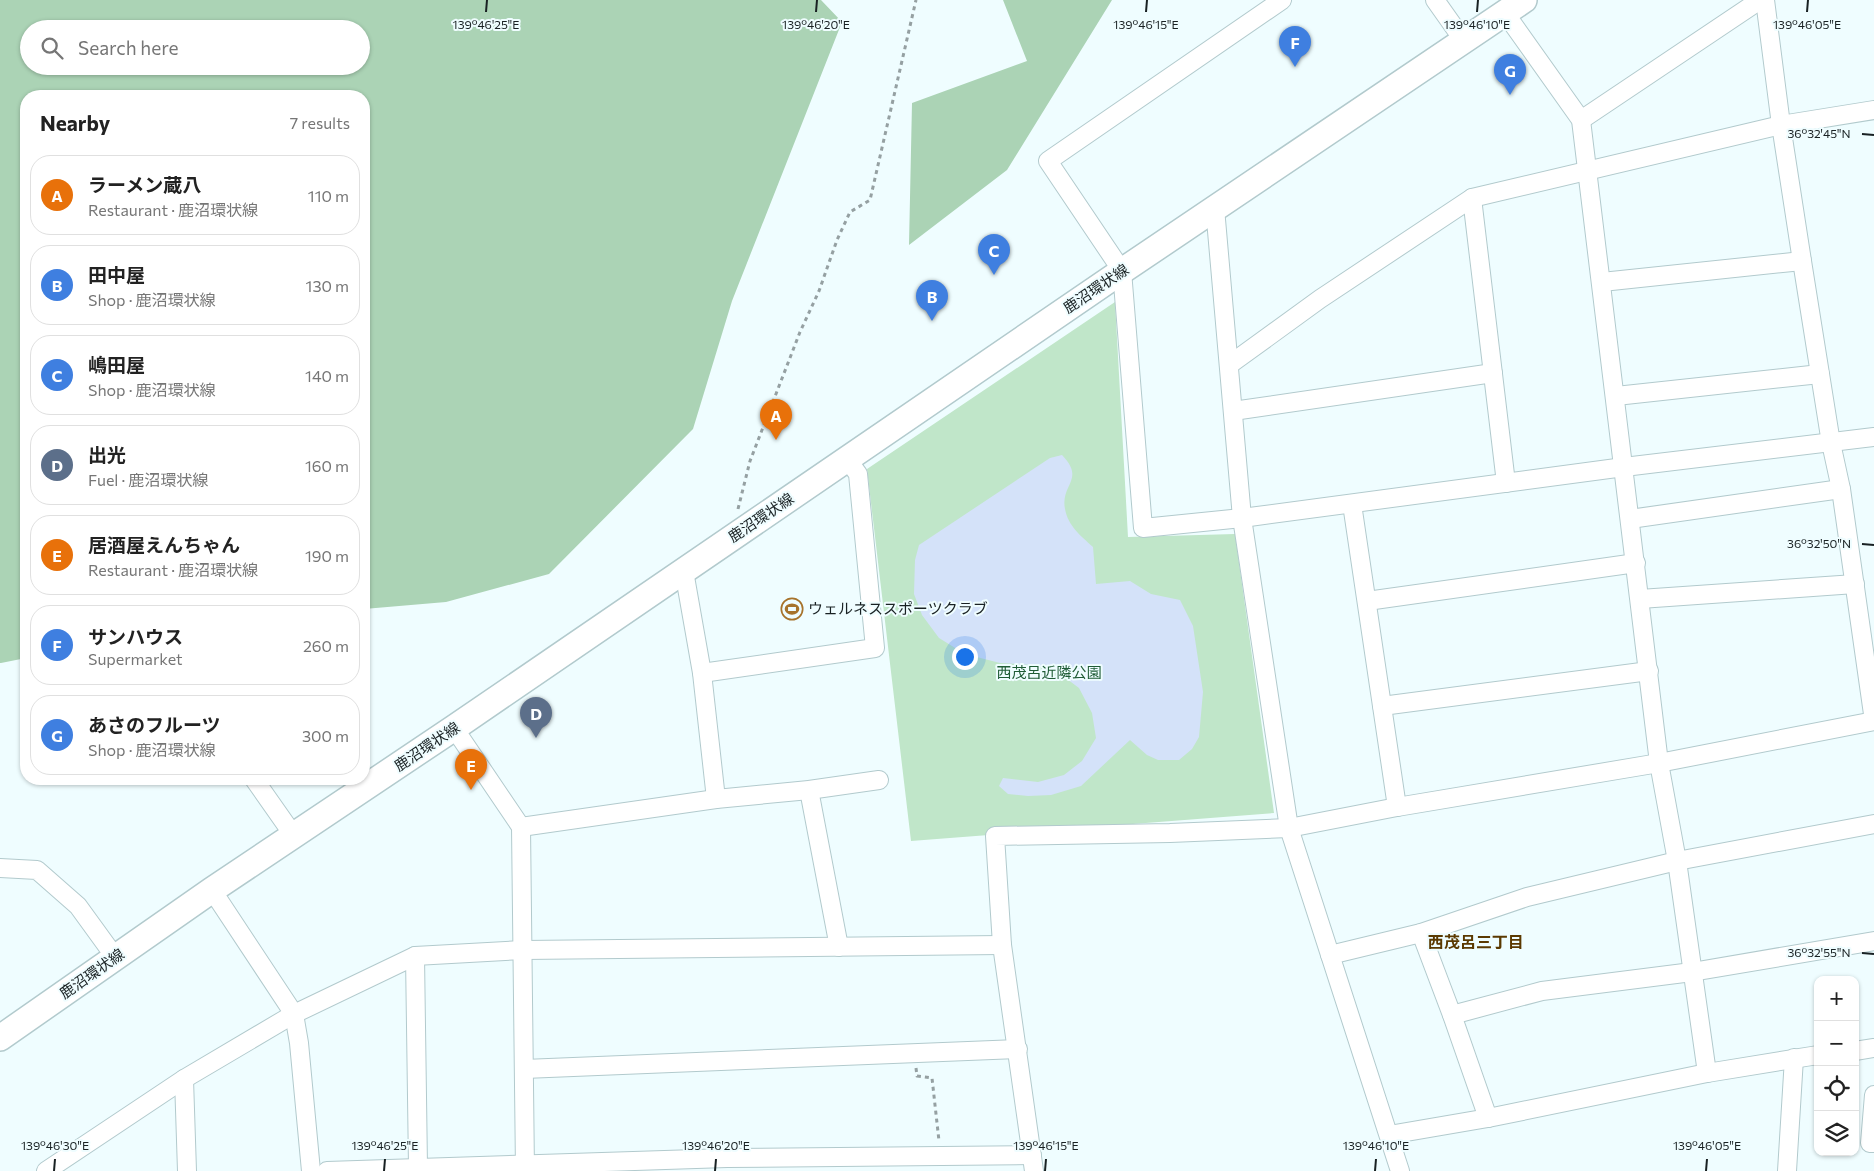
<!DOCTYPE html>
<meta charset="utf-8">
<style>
:root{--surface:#fff;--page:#f6f6f6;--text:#222;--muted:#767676;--line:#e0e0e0;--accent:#a7732b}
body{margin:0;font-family:Commissioner,"Noto Sans JP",sans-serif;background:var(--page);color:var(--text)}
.controls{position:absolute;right:15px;bottom:15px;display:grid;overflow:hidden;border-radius:10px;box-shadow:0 1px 4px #0004}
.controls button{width:45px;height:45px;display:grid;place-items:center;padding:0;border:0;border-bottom:1px solid var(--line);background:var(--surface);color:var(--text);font:25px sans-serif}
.you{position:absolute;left:964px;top:656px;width:18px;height:18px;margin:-12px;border:4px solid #fff;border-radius:50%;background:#1a73e8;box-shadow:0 0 0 8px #1a73e833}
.badge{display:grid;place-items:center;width:32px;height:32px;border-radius:50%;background:var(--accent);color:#fff;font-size:16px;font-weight:700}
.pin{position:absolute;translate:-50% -41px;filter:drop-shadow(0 1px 2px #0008)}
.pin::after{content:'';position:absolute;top:26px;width:18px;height:15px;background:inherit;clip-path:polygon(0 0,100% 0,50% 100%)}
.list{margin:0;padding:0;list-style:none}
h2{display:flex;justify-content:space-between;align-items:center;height:65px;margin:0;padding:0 20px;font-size:21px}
h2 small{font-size:16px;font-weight:400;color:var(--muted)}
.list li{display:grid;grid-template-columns:32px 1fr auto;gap:15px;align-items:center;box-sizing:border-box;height:80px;margin:0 10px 10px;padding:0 10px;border:1px solid var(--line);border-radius:20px}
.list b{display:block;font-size:19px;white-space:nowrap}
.list p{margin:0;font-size:16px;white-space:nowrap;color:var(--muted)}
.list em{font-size:16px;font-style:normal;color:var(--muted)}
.icon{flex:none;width:28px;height:28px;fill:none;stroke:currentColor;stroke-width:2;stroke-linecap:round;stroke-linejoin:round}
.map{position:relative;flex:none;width:1874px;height:1171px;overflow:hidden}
.search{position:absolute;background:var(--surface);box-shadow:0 1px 4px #0004;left:20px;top:20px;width:350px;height:55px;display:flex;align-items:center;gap:12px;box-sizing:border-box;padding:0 18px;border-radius:28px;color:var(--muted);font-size:19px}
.panel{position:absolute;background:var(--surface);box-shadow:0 1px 4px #0004;left:20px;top:90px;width:350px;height:695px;border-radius:20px}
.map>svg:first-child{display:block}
.green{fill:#c0e6c9}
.forest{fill:#abd3b5;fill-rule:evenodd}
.water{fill:#d4e2f9}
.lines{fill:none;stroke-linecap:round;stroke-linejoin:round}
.street-casing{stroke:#b2cacd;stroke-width:20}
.secondary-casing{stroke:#b2cacd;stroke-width:28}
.path{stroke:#95a0a2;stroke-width:3;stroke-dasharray:4 4;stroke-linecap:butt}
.street{stroke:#fff;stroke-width:18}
.secondary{stroke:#fff;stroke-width:25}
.ticks{fill:none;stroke:#192123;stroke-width:2}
.labels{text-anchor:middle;stroke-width:4;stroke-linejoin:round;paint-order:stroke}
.street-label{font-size:15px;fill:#192123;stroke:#effdff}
.poi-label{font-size:15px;fill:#192123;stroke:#effdff;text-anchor:start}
.park-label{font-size:15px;fill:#1f5c36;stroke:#effdff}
.neighbourhood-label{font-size:16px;font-weight:bold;fill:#5b3901;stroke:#effdff}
.ticks-label{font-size:12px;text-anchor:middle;fill:#192123;stroke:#effdff;stroke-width:4;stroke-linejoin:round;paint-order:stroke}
</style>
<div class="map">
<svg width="1874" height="1171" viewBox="0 0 1874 1171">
<rect width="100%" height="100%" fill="#effdff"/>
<path class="green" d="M1115,302L1128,537L1235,534L1274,813L911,841L867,469Z"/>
<g class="forest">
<path d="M0,0H821L842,22L732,301L693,429L549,574L446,602L364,609V96H26V658L1,663H0ZM29,29H361V66H29Z"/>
<path d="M1003,0H1112L1007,170L909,245L912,103L1027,61Z"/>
</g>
<path class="water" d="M1062,455C1086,480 1060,484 1065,509C1068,526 1081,536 1093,547L1096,584L1130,581L1151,594L1180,600L1193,626L1203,692L1199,737L1192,749L1179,760H1158L1147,755L1130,740L1081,786L1051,795L1028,796L1008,794L999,786L1003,778L1038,782L1064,775L1082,761L1096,738L1092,713L1079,688L1055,670L1033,665L1000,663L965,654L939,638L922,615L914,594L915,560L919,545L1050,458Z"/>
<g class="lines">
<g class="street-casing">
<g id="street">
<path d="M1282,0L1048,161L1122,271L1143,528L1242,518L1624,467L1874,437"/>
<path d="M1435,0L1464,41"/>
<path d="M1765,0L1781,125L1802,261L1831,443L1841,489L1874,721"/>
<path d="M1505,13L1581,120L1659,763L1677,861L1707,1073"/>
<path d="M1581,120L1760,0"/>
<path d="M1472,198L1506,483"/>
<path d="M1215,208L1242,518L1289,828L1400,1171"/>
<path d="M1602,282L1802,261"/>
<path d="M1229,365L1320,299L1472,198L1781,125L1874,110"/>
<path d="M1616,396L1820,374"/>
<path d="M1233,411L1493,373"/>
<path d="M1352,504L1397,807"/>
<path d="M1630,519L1841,489"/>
<path d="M684,571L702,673L716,799"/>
<path d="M1640,599L1855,584"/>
<path d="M1367,601L1636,563"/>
<path d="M702,673L875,648L858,474L847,459"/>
<path d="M1382,706L1649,671"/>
<path d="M454,728L521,827L525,1171"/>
<path d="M254,779L294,836"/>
<path d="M809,790L839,947"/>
<path d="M521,827L716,799L809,790L879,780"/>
<path d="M0,868L37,870L78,906L115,957"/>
<path d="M212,890L294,1014L299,1043L311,1171"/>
<path d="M1421,933L1452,1015L1488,1118"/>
<path d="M1330,955L1421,933L1527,897L1677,861L1874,824"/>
<path d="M415,956L418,1167"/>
<path d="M1452,1015L1542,991L1692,972L1874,941"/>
<path d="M1855,1051L1874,1048"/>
<path d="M524,1069L1018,1049"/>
<path d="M184,1079L187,1171"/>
<path d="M1874,1095L1870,1143H1874"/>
<path d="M1389,1135L1488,1118L1707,1073L1818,1055"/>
<path d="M46,1171L184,1079L294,1014L415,956L523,950L1002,945"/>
<path d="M327,1171L727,1158L1032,1155"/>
<path d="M1034,1171L1002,945L995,836L1170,833L1289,828L1397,807L1659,763L1874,721"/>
<path d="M1787,1171L1794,1058"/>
</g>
</g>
<g class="secondary-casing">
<path id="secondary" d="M0,1038L212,890L454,728L1122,271L1524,0"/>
</g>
<g class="path">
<path d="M738,509L750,461L800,332L819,291L837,240L850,212L870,200L916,0"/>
<path d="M916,1068L917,1076L932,1078L939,1141"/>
</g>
<use href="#street" class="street"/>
<use href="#secondary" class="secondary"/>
</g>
<path class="ticks" d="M486,12L487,0M816,12L817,0M1146,12L1147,0M1477,12L1478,0M1807,12L1808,0M1862,134L1874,135M1862,544L1874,545M1862,953L1874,954M54,1171L55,1159M384,1171L385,1159M715,1171L716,1159M1045,1171L1046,1159M1375,1171L1376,1159M1706,1171L1707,1159"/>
<defs>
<g id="stadium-ring" transform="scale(1.125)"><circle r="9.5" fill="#effdff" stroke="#a7732b" stroke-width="1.5"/><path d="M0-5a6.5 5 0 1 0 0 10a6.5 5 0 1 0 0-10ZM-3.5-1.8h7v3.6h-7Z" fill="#a7732b"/></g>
</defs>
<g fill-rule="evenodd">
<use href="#stadium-ring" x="792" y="609"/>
</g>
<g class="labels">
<g class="street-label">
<text transform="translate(1096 289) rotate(-34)" y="5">鹿沼環状線</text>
<text transform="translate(761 518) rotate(-34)" y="5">鹿沼環状線</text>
<text transform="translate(427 747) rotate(-34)" y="5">鹿沼環状線</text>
<text transform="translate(92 974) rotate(-35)" y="5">鹿沼環状線</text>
</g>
<g class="poi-label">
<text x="808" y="614">ウェルネススポーツクラブ</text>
</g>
<g class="park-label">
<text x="1049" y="678">西茂呂近隣公園</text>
</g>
<g class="neighbourhood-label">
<text x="1476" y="948">西茂呂三丁目</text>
</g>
</g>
<g class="ticks-label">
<text x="486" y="29">139°46'25"E</text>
<text x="816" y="29">139°46'20"E</text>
<text x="1146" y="29">139°46'15"E</text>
<text x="1477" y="29">139°46'10"E</text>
<text x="1807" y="29">139°46'05"E</text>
<text x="1819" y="138">36°32'45"N</text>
<text x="1819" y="548">36°32'50"N</text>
<text x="1819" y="957">36°32'55"N</text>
<text x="55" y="1150">139°46'30"E</text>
<text x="385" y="1150">139°46'25"E</text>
<text x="716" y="1150">139°46'20"E</text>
<text x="1046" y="1150">139°46'15"E</text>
<text x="1376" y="1150">139°46'10"E</text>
<text x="1707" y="1150">139°46'05"E</text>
</g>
</svg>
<div class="controls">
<button>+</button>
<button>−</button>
<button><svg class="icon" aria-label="locate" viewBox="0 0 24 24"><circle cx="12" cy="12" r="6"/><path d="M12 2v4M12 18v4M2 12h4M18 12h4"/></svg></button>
<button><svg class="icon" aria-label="layers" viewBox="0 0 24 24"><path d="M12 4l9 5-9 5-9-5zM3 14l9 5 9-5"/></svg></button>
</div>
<div class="you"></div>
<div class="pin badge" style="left:776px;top:440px;background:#e8710a">A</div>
<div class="pin badge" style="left:932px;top:321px;background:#3f7fe0">B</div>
<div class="pin badge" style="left:994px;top:275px;background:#3f7fe0">C</div>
<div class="pin badge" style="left:536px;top:738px;background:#5c6f8a">D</div>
<div class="pin badge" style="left:471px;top:790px;background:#e8710a">E</div>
<div class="pin badge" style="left:1295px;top:67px;background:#3f7fe0">F</div>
<div class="pin badge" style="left:1510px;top:95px;background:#3f7fe0">G</div>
<div class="search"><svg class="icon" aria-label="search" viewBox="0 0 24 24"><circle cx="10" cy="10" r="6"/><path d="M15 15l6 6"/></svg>Search here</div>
<section class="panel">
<h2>Nearby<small>7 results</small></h2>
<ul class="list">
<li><span class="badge" style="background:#e8710a">A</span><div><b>ラーメン蔵八</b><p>Restaurant · 鹿沼環状線</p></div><em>110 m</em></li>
<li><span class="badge" style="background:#3f7fe0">B</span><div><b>田中屋</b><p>Shop · 鹿沼環状線</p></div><em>130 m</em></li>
<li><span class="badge" style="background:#3f7fe0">C</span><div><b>嶋田屋</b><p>Shop · 鹿沼環状線</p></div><em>140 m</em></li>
<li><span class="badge" style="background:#5c6f8a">D</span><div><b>出光</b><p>Fuel · 鹿沼環状線</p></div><em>160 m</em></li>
<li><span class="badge" style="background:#e8710a">E</span><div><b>居酒屋えんちゃん</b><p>Restaurant · 鹿沼環状線</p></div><em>190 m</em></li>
<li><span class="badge" style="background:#3f7fe0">F</span><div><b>サンハウス</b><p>Supermarket</p></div><em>260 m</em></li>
<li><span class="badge" style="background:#3f7fe0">G</span><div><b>あさのフルーツ</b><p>Shop · 鹿沼環状線</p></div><em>300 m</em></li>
</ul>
</section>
</div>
